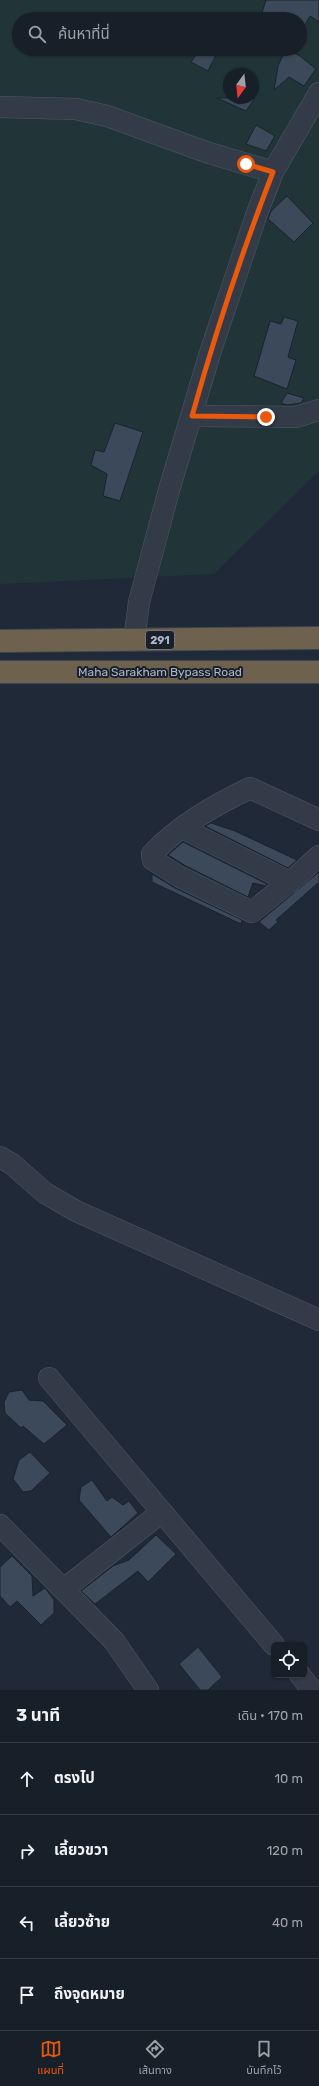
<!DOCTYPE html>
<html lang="th">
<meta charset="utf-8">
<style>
:root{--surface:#171f29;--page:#202731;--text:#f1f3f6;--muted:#9ea2a8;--line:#363d46;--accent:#ea580c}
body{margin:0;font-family:Rubik,"Noto Sans Thai",sans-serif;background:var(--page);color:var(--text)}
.controls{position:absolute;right:12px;bottom:12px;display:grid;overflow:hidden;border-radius:6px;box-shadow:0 1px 3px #0004}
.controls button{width:36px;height:36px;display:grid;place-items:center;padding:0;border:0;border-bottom:1px solid var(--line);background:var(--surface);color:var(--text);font:20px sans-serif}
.compass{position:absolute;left:223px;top:68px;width:36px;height:36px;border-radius:50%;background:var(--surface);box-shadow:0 1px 3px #0004;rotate:195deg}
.stop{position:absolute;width:12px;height:12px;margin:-9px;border:3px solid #ea580c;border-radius:50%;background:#fff}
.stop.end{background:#ea580c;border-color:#fff;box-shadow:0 1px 4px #0008}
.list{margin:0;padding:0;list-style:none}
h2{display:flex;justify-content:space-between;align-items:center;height:52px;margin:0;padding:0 16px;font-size:17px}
h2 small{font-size:13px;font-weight:400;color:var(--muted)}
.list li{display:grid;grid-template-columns:26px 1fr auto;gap:12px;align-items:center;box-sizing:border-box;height:72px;padding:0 16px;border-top:1px solid var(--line)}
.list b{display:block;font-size:15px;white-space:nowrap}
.list em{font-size:13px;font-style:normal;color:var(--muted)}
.icon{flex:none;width:22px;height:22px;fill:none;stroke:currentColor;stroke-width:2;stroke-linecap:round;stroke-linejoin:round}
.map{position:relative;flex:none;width:319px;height:1690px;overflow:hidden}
.search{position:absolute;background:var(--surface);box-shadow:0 1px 3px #0004;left:12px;right:12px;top:12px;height:44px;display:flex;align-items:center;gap:10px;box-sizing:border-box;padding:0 14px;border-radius:22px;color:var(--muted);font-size:15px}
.sheet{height:340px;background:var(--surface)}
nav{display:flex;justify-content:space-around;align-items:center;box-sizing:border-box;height:56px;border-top:1px solid var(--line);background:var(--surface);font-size:11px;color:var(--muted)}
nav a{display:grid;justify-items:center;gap:2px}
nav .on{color:var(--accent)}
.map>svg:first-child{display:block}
.green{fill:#213538;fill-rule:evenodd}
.building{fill:#3c495a;stroke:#1a222e}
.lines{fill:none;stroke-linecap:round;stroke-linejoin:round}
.minor-casing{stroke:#505866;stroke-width:22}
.highway-casing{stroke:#3d4552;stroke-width:24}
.minor{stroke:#323b47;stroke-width:21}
.highway{stroke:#6e624f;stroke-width:22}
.route{stroke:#ea580c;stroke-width:5}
.labels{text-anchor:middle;stroke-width:4;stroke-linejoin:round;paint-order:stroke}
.shield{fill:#18202c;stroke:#808897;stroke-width:1}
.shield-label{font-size:11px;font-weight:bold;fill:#acb5c5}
.street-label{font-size:12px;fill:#acb5c5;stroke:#18202c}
</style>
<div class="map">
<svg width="319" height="1690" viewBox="0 0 319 1690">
<rect width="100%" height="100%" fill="#1f2937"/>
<path class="green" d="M0,0H319V471L214,574L0,584ZM19,19H300V49H19ZM229,74H253V98H229Z"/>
<g class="building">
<path d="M266,0H319V22L310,16L300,33V19H260Z"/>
<path d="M200,49H219L208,71L191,62Z"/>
<path d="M286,49L300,56L316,69L304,86L289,77L274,90L278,66Z"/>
<path d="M217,98H255L246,111Z"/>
<path d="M256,125L275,136L266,151L246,144Z"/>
<path d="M287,196L313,223L294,242L268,219L271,211Z"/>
<path d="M284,317L298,321L288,357L296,360L287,389L254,376L270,321L281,324Z"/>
<path d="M287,393L304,398L301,403L287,405L281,403Z"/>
<path d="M115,423L143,432L120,501L103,496L107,474L91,465L95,450L104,452Z"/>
<path d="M211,823L235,831L297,860L288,868L205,826Z"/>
<path d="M183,842L267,884L265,886L253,883L248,897L186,866L168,855Z"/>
<path d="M319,872V882L276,920L278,922L269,930L259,922Z"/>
<path d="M152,874L175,888L242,920L241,924L152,882Z"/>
<path d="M22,1390L29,1400L43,1401L67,1425L44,1444L23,1426L21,1428L5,1413L4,1402L9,1392Z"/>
<path d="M30,1452L50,1473L31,1491L23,1492L13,1479L19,1460Z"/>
<path d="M92,1480L107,1501L112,1497L123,1505L129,1501L138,1513L111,1537L79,1500L81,1487Z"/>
<path d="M156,1535L176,1554L148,1582L138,1571L95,1604L81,1591L113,1566L129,1560Z"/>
<path d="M12,1556L32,1576L33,1596L45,1588L54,1600V1613L41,1625L17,1601L10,1607L0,1596V1567Z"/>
<path d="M198,1647L222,1677L208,1690H200L179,1664Z"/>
</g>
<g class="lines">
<g class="minor-casing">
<g id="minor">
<path d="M0,107L76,109L107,116L206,152L273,172"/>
<path d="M192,416L296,417L319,410"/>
<path d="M134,641L139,602L169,490L210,353L257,213L273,172L319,93"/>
<path d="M319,820L250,788C215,805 179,825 152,854L153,860L180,877L252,912L298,875L319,856"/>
<path d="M182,828L290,882"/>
<path d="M0,1157L12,1164L45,1193L76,1211L319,1320"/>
<path d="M49,1378L274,1645"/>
<path d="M0,1525L114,1641L148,1690"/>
<path d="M64,1589L162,1512"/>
<path d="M300,1675L312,1690"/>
</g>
</g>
<g class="highway-casing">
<g id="highway">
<path d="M0,641L319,638"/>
<path d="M0,672H319"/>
</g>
</g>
<use href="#minor" class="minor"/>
<use href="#highway" class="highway"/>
</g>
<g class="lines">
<path class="route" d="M246,164L273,172C242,252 215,334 192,416L266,417"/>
</g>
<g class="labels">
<rect class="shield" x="146" y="631" width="28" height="18" rx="3"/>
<g class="shield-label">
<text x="160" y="644">291</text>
</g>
<g class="street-label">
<text x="160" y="676">Maha Sarakham Bypass Road</text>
</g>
</g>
</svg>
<div class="controls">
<button><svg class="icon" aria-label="locate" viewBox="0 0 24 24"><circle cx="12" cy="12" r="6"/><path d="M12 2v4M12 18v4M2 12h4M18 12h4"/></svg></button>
</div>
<svg class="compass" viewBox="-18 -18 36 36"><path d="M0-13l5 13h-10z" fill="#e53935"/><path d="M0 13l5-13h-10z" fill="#9ea2a8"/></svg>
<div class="stop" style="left:246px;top:164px"></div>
<div class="stop end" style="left:266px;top:417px"></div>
<div class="search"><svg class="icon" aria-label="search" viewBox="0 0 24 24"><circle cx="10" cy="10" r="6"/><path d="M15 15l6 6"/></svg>ค้นหาที่นี่</div>
</div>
<section class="sheet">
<h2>3 นาที<small>เดิน · 170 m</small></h2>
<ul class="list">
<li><svg class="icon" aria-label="ahead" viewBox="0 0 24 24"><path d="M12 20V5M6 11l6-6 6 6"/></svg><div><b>ตรงไป</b></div><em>10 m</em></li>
<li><svg class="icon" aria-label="right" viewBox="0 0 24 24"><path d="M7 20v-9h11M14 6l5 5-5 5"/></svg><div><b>เลี้ยวขวา</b></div><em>120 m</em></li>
<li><svg class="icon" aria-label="left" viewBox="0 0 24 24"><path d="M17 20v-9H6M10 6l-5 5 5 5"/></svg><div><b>เลี้ยวซ้าย</b></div><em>40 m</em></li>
<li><svg class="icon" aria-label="arrive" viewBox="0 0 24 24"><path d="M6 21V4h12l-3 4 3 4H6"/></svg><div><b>ถึงจุดหมาย</b></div></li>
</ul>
</section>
<nav>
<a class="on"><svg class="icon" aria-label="map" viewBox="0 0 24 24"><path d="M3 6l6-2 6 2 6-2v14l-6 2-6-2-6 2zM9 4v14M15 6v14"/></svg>แผนที่</a>
<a><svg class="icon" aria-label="directions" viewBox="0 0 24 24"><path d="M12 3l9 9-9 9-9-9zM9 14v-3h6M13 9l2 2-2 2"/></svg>เส้นทาง</a>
<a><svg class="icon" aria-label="saved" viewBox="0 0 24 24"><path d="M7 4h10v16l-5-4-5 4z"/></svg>บันทึกไว้</a>
</nav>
